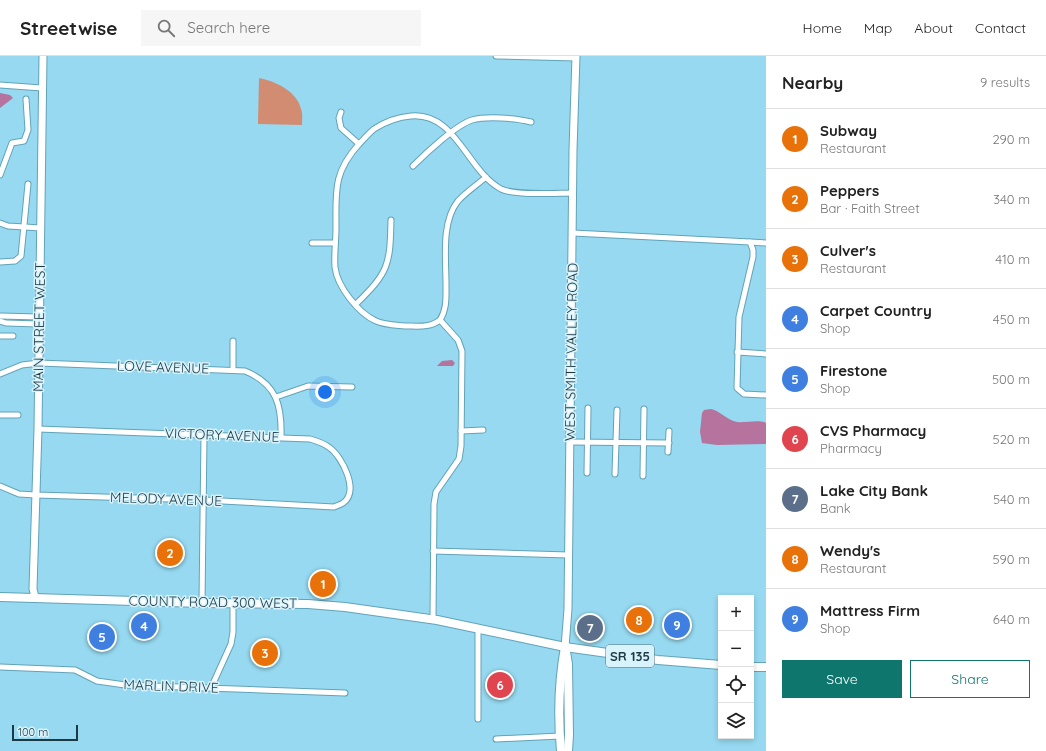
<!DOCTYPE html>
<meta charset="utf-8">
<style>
:root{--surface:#fff;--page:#f6f6f6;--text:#222;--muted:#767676;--line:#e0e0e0;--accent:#0f766e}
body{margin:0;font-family:Quicksand,sans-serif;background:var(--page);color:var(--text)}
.controls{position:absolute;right:12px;bottom:12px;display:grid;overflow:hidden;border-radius:0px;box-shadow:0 2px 6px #0003}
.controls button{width:36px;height:36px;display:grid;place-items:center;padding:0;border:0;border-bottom:1px solid var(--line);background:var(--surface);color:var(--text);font:20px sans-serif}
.scale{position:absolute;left:12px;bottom:10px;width:66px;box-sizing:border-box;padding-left:4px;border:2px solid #1d3942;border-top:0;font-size:11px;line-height:14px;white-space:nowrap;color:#1d3942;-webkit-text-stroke:3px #d9f3fc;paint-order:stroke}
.you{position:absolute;left:325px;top:336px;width:14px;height:14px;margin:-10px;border:3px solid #fff;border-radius:50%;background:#1a73e8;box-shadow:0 0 0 6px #1a73e833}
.badge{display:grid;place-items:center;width:26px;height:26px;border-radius:50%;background:var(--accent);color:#fff;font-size:13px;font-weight:700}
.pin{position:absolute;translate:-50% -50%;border:2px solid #fff;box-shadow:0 1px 4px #0006}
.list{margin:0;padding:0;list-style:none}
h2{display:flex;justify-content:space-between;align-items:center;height:52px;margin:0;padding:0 16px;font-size:17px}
h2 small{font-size:13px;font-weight:400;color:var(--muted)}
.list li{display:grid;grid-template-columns:26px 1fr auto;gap:12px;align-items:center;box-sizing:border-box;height:60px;padding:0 16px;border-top:1px solid var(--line)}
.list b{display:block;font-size:15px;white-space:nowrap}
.list p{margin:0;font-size:13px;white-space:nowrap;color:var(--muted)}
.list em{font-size:13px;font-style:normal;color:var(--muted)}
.actions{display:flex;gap:8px;padding:12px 16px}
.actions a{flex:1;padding:9px 0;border:1px solid var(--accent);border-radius:0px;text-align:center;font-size:14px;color:var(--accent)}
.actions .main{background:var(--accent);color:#fff}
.icon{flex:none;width:22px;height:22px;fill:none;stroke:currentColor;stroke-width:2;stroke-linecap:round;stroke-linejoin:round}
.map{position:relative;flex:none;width:766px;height:695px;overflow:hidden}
header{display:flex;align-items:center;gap:24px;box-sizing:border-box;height:56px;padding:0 20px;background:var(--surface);border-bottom:1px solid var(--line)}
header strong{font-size:19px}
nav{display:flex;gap:22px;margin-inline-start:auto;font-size:14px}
.search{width:280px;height:36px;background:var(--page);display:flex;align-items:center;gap:10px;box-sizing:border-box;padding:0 14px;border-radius:0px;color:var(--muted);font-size:15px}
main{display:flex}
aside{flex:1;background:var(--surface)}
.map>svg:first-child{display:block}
.green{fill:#d28c72}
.water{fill:#b5739d}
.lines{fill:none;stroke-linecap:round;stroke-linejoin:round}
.minor-casing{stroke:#61a3b9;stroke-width:7}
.secondary-casing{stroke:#61a3b9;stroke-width:9}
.primary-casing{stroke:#61a3b9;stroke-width:10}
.minor{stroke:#fff;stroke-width:5}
.secondary{stroke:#fff;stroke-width:7}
.primary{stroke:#fff;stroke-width:8}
.labels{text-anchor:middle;stroke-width:3;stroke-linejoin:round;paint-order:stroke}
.shield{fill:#d9f3fc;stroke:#55717a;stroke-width:1}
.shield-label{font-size:13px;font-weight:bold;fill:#1d3942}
.street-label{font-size:14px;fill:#1d3942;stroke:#d9f3fc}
</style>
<header>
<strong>Streetwise</strong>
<div class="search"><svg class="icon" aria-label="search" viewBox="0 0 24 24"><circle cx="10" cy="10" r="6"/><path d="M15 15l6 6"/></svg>Search here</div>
<nav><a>Home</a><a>Map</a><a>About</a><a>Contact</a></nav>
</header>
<main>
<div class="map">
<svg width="766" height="695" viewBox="0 0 766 695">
<rect width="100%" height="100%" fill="#96d9f0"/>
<path class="green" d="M259,22C275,25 297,35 301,53C303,58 302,64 302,69L258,68Z"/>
<g class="water">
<path d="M0,37L10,39L13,42L0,52Z"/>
<path d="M452,304L455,307L453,310H437L442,305Z"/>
<path d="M711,353C720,355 727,364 737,366C746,367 759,363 766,367V388L717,389L702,387L700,376L702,357L704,354Z"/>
</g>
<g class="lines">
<g class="minor-casing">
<g id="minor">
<path d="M496,0L576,2"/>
<path d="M0,29L42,32"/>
<path d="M341,56L339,62L341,72L359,88"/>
<path d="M413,110C426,97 456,69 472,64C486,60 516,62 531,66"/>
<path d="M0,119L12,87L24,85L28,74L26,43"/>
<path d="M486,121C477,129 466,136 458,145C441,166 446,203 446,228C446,241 447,253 440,264C430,272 418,270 405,270C395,269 385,269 376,265C358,257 337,230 335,211C334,198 336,185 336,172C336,135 333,117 359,88C364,83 369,77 374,73C385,66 398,61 411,60C456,56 467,115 501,133C516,140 556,137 573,137"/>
<path d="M0,167L8,170L41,172"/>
<path d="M573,177L750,186L753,194V201L739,261L737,332L744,338L766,339"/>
<path d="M750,186L766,187"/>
<path d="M312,187H335"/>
<path d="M0,206L15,205L21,200L28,128"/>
<path d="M356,248C389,216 390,209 391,164"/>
<path d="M0,260L39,261"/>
<path d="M0,265L6,267L39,268"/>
<path d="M0,280H13"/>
<path d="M737,296L766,298"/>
<path d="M233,313V285"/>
<path d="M0,318L22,309L39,307L245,315C277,328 282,350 281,381"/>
<path d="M276,341L308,330L352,331"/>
<path d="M0,359H18"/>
<path d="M461,375L483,374"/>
<path d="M570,386L669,387"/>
<path d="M668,396L669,375"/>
<path d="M587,417L588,352"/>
<path d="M615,418L617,354"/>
<path d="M643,420L644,353"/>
<path d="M0,430L19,438L36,439L203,444L334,451C336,450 340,449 343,447C360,435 342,401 330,392C324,387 317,385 310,383L38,373"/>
<path d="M433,495L569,499"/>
<path d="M202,547L204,378"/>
<path d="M433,563L434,448L436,436L459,403L461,390L462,295L458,284L440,264"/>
<path d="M478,572V663"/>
<path d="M0,611L75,614L97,625L125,629L345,637"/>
<path d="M211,632L231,588L233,576V547"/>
<path d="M496,683L560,680"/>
</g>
</g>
<g class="secondary-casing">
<g id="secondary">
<path d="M35,541L33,533L38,373L43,0"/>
<path d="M565,591L568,553L573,94L576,0"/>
</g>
</g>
<g class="primary-casing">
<g id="primary">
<path d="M0,541L202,547L308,548L345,551L437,564L565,591L658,604L721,609"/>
<path d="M566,596L568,608L569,679L568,695"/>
<path d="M751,611H766"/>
<path d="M561,695C558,662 559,624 565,591"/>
</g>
</g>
<use href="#minor" class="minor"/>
<use href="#secondary" class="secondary"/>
<use href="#primary" class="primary"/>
</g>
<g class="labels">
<rect class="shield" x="606" y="589" width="48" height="22" rx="3"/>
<g class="shield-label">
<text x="630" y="605">SR 135</text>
</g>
<g class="street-label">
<text transform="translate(39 271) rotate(-89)" y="5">MAIN STREET WEST</text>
<text transform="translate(571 296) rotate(-89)" y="5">WEST SMITH VALLEY ROAD</text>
<text transform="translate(163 311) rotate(2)" y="5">LOVE AVENUE</text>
<text transform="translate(222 379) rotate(2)" y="5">VICTORY AVENUE</text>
<text transform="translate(166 443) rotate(2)" y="5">MELODY AVENUE</text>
<text transform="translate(213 546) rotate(1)" y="5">COUNTY ROAD 300 WEST</text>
<text transform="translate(171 630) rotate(2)" y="5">MARLIN DRIVE</text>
</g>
</g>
</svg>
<div class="controls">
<button>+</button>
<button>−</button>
<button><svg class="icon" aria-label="locate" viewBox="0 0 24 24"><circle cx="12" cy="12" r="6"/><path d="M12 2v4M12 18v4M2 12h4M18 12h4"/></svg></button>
<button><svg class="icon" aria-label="layers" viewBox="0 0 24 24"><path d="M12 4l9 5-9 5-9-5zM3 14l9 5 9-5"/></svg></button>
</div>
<div class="scale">100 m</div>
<div class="you"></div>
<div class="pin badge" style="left:323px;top:528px;background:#e8710a">1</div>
<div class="pin badge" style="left:170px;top:497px;background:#e8710a">2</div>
<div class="pin badge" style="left:265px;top:597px;background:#e8710a">3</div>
<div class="pin badge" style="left:144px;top:570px;background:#3f7fe0">4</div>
<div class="pin badge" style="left:102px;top:581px;background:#3f7fe0">5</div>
<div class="pin badge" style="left:500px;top:629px;background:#e0444e">6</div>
<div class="pin badge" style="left:590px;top:572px;background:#5c6f8a">7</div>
<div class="pin badge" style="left:639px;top:564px;background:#e8710a">8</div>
<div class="pin badge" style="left:677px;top:569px;background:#3f7fe0">9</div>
</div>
<aside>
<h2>Nearby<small>9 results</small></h2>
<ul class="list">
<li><span class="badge" style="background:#e8710a">1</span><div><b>Subway</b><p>Restaurant</p></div><em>290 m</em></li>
<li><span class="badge" style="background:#e8710a">2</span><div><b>Peppers</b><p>Bar · Faith Street</p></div><em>340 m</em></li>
<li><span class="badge" style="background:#e8710a">3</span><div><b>Culver's</b><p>Restaurant</p></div><em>410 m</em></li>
<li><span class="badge" style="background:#3f7fe0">4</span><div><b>Carpet Country</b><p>Shop</p></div><em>450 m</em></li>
<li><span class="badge" style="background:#3f7fe0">5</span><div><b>Firestone</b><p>Shop</p></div><em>500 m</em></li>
<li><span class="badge" style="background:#e0444e">6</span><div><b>CVS Pharmacy</b><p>Pharmacy</p></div><em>520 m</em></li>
<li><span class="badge" style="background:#5c6f8a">7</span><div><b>Lake City Bank</b><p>Bank</p></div><em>540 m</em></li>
<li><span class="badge" style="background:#e8710a">8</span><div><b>Wendy's</b><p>Restaurant</p></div><em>590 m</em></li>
<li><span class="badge" style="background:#3f7fe0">9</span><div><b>Mattress Firm</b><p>Shop</p></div><em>640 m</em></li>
</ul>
<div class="actions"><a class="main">Save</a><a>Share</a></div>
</aside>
</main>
